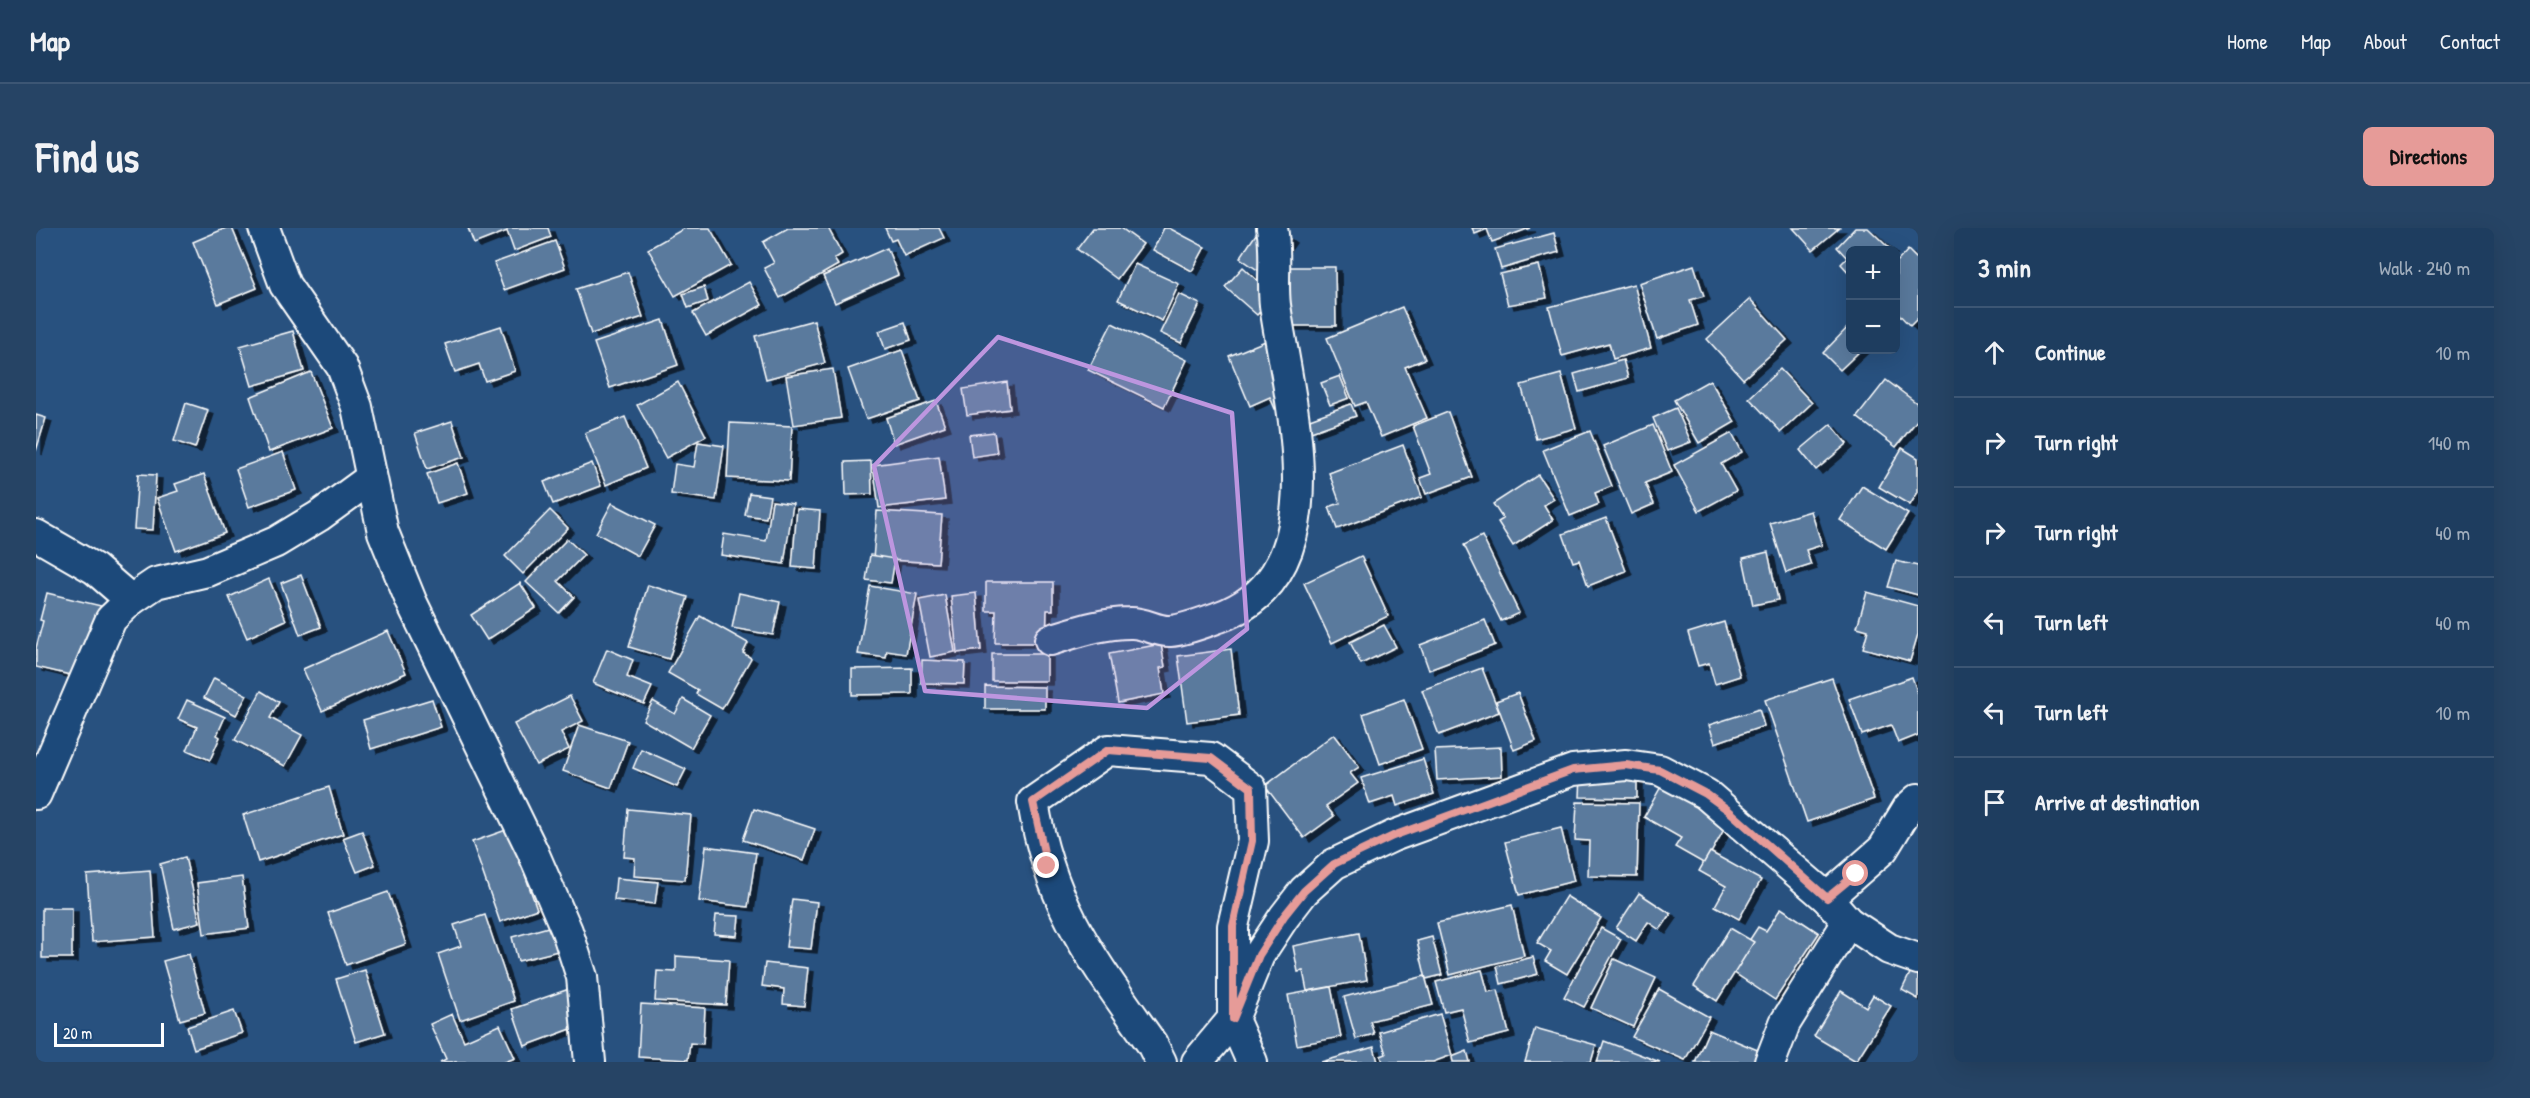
<!DOCTYPE html>
<meta charset="utf-8">
<style>
:root{--surface:#1e3d5f;--page:#264465;--text:#f1f3f6;--muted:#a1aebd;--line:#3c5674;--accent:#e69b98}
body{margin:0;font-family:"Patrick Hand",sans-serif;background:var(--page);color:var(--text)}
.controls{position:absolute;right:18px;top:18px;display:grid;overflow:hidden;border-radius:9px;box-shadow:0 6px 24px #0002}
.controls button{width:54px;height:54px;display:grid;place-items:center;padding:0;border:0;border-bottom:2px solid var(--line);background:var(--surface);color:var(--text);font:30px sans-serif}
.scale{position:absolute;left:18px;bottom:15px;width:110px;box-sizing:border-box;padding-left:6px;border:3px solid #fff;border-top:0;font-size:16px;line-height:21px;white-space:nowrap;color:#fff;-webkit-text-stroke:4px #1f4a7a;paint-order:stroke}
.stop{position:absolute;width:18px;height:18px;margin:-14px;border:4px solid #e69b98;border-radius:50%;background:#fff}
.stop.end{background:#e69b98;border-color:#fff;box-shadow:0 2px 6px #0008}
.list{margin:0;padding:0;list-style:none}
h2{display:flex;justify-content:space-between;align-items:center;height:78px;margin:0;padding:0 24px;font-size:26px}
h2 small{font-size:20px;font-weight:400;color:var(--muted)}
.list li{display:grid;grid-template-columns:39px 1fr auto;gap:18px;align-items:center;box-sizing:border-box;height:90px;padding:0 24px;border-top:2px solid var(--line)}
.list b{display:block;font-size:22px;white-space:nowrap}
.list em{font-size:20px;font-style:normal;color:var(--muted)}
.icon{flex:none;width:33px;height:33px;fill:none;stroke:currentColor;stroke-width:2;stroke-linecap:round;stroke-linejoin:round}
.map{position:relative;flex:none;width:1882px;height:834px;overflow:hidden;border-radius:9px}
header{display:flex;align-items:center;gap:36px;box-sizing:border-box;height:84px;padding:0 30px;background:var(--surface);border-bottom:2px solid var(--line)}
header strong{font-size:28px}
nav{display:flex;gap:33px;margin-inline-start:auto;font-size:21px}
.intro{display:flex;align-items:center;justify-content:space-between;box-sizing:border-box;height:144px;padding:0 36px}
h1{margin:0;font-size:42px}
.button{padding:15px 27px;border-radius:9px;background:var(--accent);color:#111;font-size:21px;font-weight:700}
main{display:flex;gap:36px;padding:0 36px}
aside{flex:1;background:var(--surface);border-radius:9px;box-shadow:0 6px 24px #0002}
.map>svg:first-child{display:block}
.building{fill:#5a7a9d;stroke:#fff;stroke-width:1.5;filter:url(#shadow)}
.lines{fill:none;stroke-linecap:round;stroke-linejoin:round}
.street-casing{stroke:#fff;stroke-width:34}
.street{stroke:#1f4a7a;stroke-width:30}
.route{stroke:#e69b98;stroke-width:8}
.marked{fill:#bd96df;fill-opacity:0.2;stroke:#bd96df;stroke-width:4.5;stroke-linejoin:round}
</style>
<header>
<strong>Map</strong>
<nav><a>Home</a><a>Map</a><a>About</a><a>Contact</a></nav>
</header>
<div class="intro"><h1>Find us</h1><a class="button">Directions</a></div>
<main>
<div class="map">
<svg width="1882" height="834" viewBox="0 0 1882 834">
<defs>
<filter id="shadow"><feDropShadow dx="6" dy="4" stdDeviation="0" flood-color="#0009"/></filter>
</defs>
<rect width="100%" height="100%" fill="#28517f"/>
<filter id="ink" filterUnits="userSpaceOnUse"><feTurbulence type="fractalNoise" baseFrequency=".0167" numOctaves="2"/><feDisplacementMap in="SourceGraphic" scale="12" xChannelSelector="R" yChannelSelector="G"/><feConvolveMatrix kernelMatrix="1 2 1 2 8 2 1 2 1" color-interpolation-filters="sRGB"/></filter>
<g filter="url(#ink)">
<g class="building">
<path d="M190,0H196L221,60L182,76L157,14Z"/>
<path d="M432,0H512L515,9L478,23L471,3L438,16Z"/>
<path d="M649,0H674L695,37L639,68L612,21Z"/>
<path d="M752,0H792L806,26L798,31L802,37L744,70L728,40L738,35L727,14Z"/>
<path d="M849,0H903L908,10L868,28L860,11L855,13Z"/>
<path d="M1057,0H1085L1107,16L1081,51L1041,21Z"/>
<path d="M1128,0H1133L1169,19L1156,43L1117,22Z"/>
<path d="M1224,0H1238L1254,11L1229,47L1204,30Z"/>
<path d="M1436,0H1494L1456,14L1451,1L1439,6Z"/>
<path d="M1757,0H1803L1777,22Z"/>
<path d="M1819,0H1832L1855,22H1814V46L1805,36L1811,30L1801,19Z"/>
<path d="M1518,5L1523,24L1465,41L1459,21Z"/>
<path d="M519,13L529,40L468,62L458,35Z"/>
<path d="M851,20L862,47L799,75L787,48Z"/>
<path d="M1872,22L1882,32V90L1874,98L1860,83V35Z"/>
<path d="M1099,36L1143,56L1126,93L1082,72Z"/>
<path d="M1503,37L1511,70L1472,77L1464,46Z"/>
<path d="M1658,37L1668,68L1654,72L1662,97L1621,111L1603,55Z"/>
<path d="M1207,39L1238,68L1221,87L1189,59Z"/>
<path d="M1251,39H1299L1300,98H1252Z"/>
<path d="M592,44L607,89L555,106L540,61Z"/>
<path d="M713,54L726,77L670,108L657,85Z"/>
<path d="M1598,56L1615,120L1577,131L1573,115L1526,128L1513,79Z"/>
<path d="M668,59L672,73L652,80L647,66Z"/>
<path d="M1143,66L1164,76L1145,115L1124,105Z"/>
<path d="M1714,71L1751,112L1707,151L1671,111Z"/>
<path d="M1366,79L1389,131L1369,139L1391,190L1345,209L1330,174L1319,178L1291,110Z"/>
<path d="M627,92L642,137L574,160L558,115Z"/>
<path d="M778,92L789,135L730,151L719,108Z"/>
<path d="M869,94L875,112L849,121L843,103Z"/>
<path d="M1076,95L1151,132L1128,179L1052,142Z"/>
<path d="M1814,97V122H1825L1804,142L1787,125Z"/>
<path d="M465,98L479,143L449,153L443,136L419,144L409,116Z"/>
<path d="M257,103L268,143L216,158L204,118Z"/>
<path d="M1239,109L1264,170L1239,181L1234,169L1214,178L1193,128Z"/>
<path d="M866,122L884,173L830,191L812,141Z"/>
<path d="M1587,132L1592,150L1543,164L1538,146Z"/>
<path d="M797,141L805,190L758,197L750,148Z"/>
<path d="M1744,141L1776,175L1745,204L1713,170Z"/>
<path d="M275,144L297,200L233,224L214,169Z"/>
<path d="M1525,146L1540,200L1500,211L1485,157Z"/>
<path d="M1304,148L1313,170L1294,177L1285,155Z"/>
<path d="M1674,152L1699,194L1663,215L1638,172Z"/>
<path d="M1850,152L1882,176V191L1860,219L1821,189Z"/>
<path d="M642,154L670,208L630,230L601,177Z"/>
<path d="M971,154L974,181L931,187L927,161Z"/>
<path d="M900,173L909,198L858,216L850,190Z"/>
<path d="M150,175L172,182L159,220L138,213Z"/>
<path d="M1315,176L1320,188L1275,204L1271,192Z"/>
<path d="M1640,180L1655,214L1631,223L1617,190Z"/>
<path d="M1412,184L1436,249L1390,266L1384,250L1395,246L1377,198Z"/>
<path d="M0,187L10,190L0,223Z"/>
<path d="M589,189L610,240L570,257L549,205Z"/>
<path d="M416,193L428,229L391,241L379,205Z"/>
<path d="M694,195L756,198L753,253L691,250Z"/>
<path d="M1795,196L1811,216L1780,242L1764,222Z"/>
<path d="M1617,197L1636,244L1609,255L1618,276L1595,286L1567,218Z"/>
<path d="M1554,203L1576,258L1559,265L1563,276L1534,288L1507,222Z"/>
<path d="M958,204L961,225L936,229L933,207Z"/>
<path d="M1696,205L1706,224L1685,236L1700,263L1663,283L1638,237Z"/>
<path d="M662,214L688,218L680,272L635,266L639,236L658,239Z"/>
<path d="M1367,217L1386,269L1301,301L1293,279L1304,275L1293,245Z"/>
<path d="M1866,220L1882,230V264L1874,277L1843,259Z"/>
<path d="M247,224L260,262L213,279L200,241Z"/>
<path d="M903,228L909,272L843,280L837,237Z"/>
<path d="M835,233L836,266L810,267L809,234Z"/>
<path d="M422,235L432,265L401,275L391,246Z"/>
<path d="M556,235L565,258L517,276L508,254Z"/>
<path d="M102,246L120,247L117,302L98,301Z"/>
<path d="M168,246L189,305L140,323L121,270L142,263L139,256Z"/>
<path d="M1502,247L1518,271L1508,277L1517,292L1477,318L1462,294L1467,291L1457,276Z"/>
<path d="M1826,258L1872,286L1850,321L1804,292Z"/>
<path d="M713,265L734,268L730,290L709,287Z"/>
<path d="M736,273L757,276L748,336L685,327L688,306L730,313Z"/>
<path d="M576,275L619,297L602,328L560,305Z"/>
<path d="M761,281L784,283L780,341L756,339Z"/>
<path d="M514,282L532,300L487,346L469,328Z"/>
<path d="M841,283L906,287L902,335L837,331Z"/>
<path d="M1775,283L1786,317L1770,322L1775,337L1750,345L1734,295Z"/>
<path d="M1570,290L1590,343L1552,358L1543,332L1537,334L1527,306Z"/>
<path d="M1446,308L1483,385L1465,393L1428,317Z"/>
<path d="M531,311L548,327L522,353L538,369L523,385L490,354Z"/>
<path d="M1732,324L1742,372L1717,377L1707,330Z"/>
<path d="M834,327L859,331L855,355L830,352Z"/>
<path d="M1325,328L1352,388L1296,415L1268,355Z"/>
<path d="M1860,333L1882,338V367L1852,359Z"/>
<path d="M265,347L285,399L264,407L245,355Z"/>
<path d="M233,351L250,392L211,410L193,369Z"/>
<path d="M950,354H1017V382H1011L1010,415H959L960,383H950Z"/>
<path d="M484,355L500,380L451,412L435,387Z"/>
<path d="M612,357L652,369L633,431L593,419Z"/>
<path d="M834,358L881,366L870,426L851,423L850,430L822,426Z"/>
<path d="M1831,364L1882,378V406L1874,433L1827,420L1832,402L1821,399Z"/>
<path d="M11,365L65,378L47,450L0,439V420L7,393L4,392Z"/>
<path d="M703,365L744,374L737,407L696,400Z"/>
<path d="M940,365L945,422L921,425L915,368Z"/>
<path d="M909,367L919,424L894,429L883,372Z"/>
<path d="M664,388L712,415L707,425L715,430L686,481L660,466L662,462L632,445Z"/>
<path d="M1449,392L1459,417L1393,442L1384,417Z"/>
<path d="M1688,394L1704,448L1679,456L1673,435L1662,438L1652,405Z"/>
<path d="M1348,397L1360,419L1325,436L1314,414Z"/>
<path d="M352,403L370,445L286,483L267,441Z"/>
<path d="M1125,416L1129,439L1124,440L1128,466L1082,475L1073,426Z"/>
<path d="M571,421L597,432L591,449L616,459L608,476L557,455Z"/>
<path d="M1195,421L1203,487L1151,494L1142,428Z"/>
<rect x="956" y="426" width="55" height="27"/>
<path d="M886,432L929,434L928,456L885,455Z"/>
<path d="M876,440V466L816,467V441Z"/>
<path d="M1446,440L1463,484L1403,507L1386,462Z"/>
<path d="M1876,449L1882,466V507L1862,515L1855,497L1826,507L1813,471Z"/>
<path d="M178,450L211,467L200,487L168,470Z"/>
<path d="M1796,450L1838,571L1771,594L1729,472Z"/>
<path d="M949,458L1009,459V481H949Z"/>
<path d="M225,463L243,474L234,490L266,507L249,538L199,512Z"/>
<path d="M1482,465L1500,513L1478,522L1460,473Z"/>
<path d="M534,468L547,493L525,504L533,521L500,537L478,496Z"/>
<path d="M396,471L405,499L335,521L327,492Z"/>
<path d="M647,471L674,487L655,520L607,492L617,473L639,486Z"/>
<path d="M1368,471L1386,521L1344,536L1327,486Z"/>
<path d="M151,472L189,489L181,507L184,509L174,532L151,522L161,499L142,491Z"/>
<path d="M1723,481L1728,498L1679,515L1673,497Z"/>
<path d="M543,497L592,513L575,560L527,543Z"/>
<path d="M1298,506L1323,539L1314,545L1322,555L1290,578L1298,588L1268,610L1229,558Z"/>
<path d="M1465,519L1466,548L1401,552L1399,522Z"/>
<path d="M605,521L650,541L641,559L597,540Z"/>
<path d="M1387,531L1398,566L1361,578L1358,568L1334,576L1325,550Z"/>
<path d="M1545,547L1601,549V570L1544,569Z"/>
<path d="M1627,555L1693,592L1669,636L1639,619L1645,610L1608,589Z"/>
<path d="M293,559L307,606L222,634L207,587Z"/>
<path d="M1541,574L1603,575L1601,649L1552,648L1553,613L1539,612Z"/>
<path d="M592,581L655,587L649,652L598,648L599,630L588,629Z"/>
<path d="M718,581L779,601L768,632L707,612Z"/>
<path d="M1525,600L1538,653L1483,667L1469,614Z"/>
<path d="M473,601L501,681L464,694L436,614Z"/>
<path d="M326,603L339,637L321,644L307,610Z"/>
<path d="M670,618L720,625L712,679L663,673Z"/>
<path d="M1674,624L1725,652L1703,691L1679,678L1690,658L1663,643Z"/>
<path d="M149,629L164,694L138,701L124,636Z"/>
<path d="M114,642L119,709L56,714L51,647Z"/>
<path d="M206,649L213,700L168,706L161,655Z"/>
<path d="M580,650L622,654L619,676L578,672Z"/>
<path d="M352,664L370,716L310,737L292,685Z"/>
<path d="M1603,665L1635,686L1624,702L1612,694L1600,713L1580,700Z"/>
<path d="M1530,668L1565,690L1531,746L1509,733L1515,723L1501,715Z"/>
<path d="M756,671L781,674L775,721L750,719Z"/>
<path d="M1476,677L1488,728L1414,747L1401,695Z"/>
<rect x="6" y="680" width="30" height="50"/>
<path d="M1745,680L1783,705L1739,772L1694,742L1722,699L1730,703Z"/>
<path d="M449,687L478,773L424,792L402,726L425,718L418,697Z"/>
<path d="M680,687L703,688L701,708L678,706Z"/>
<path d="M516,698L522,723L482,733L476,709Z"/>
<path d="M1565,700L1585,711L1548,779L1528,769Z"/>
<path d="M1694,700L1718,714L1681,773L1658,758Z"/>
<path d="M1323,705L1331,752L1271,763L1267,743L1262,744L1257,718Z"/>
<path d="M1396,709L1406,747L1390,751L1381,713Z"/>
<path d="M153,726L169,785L144,792L127,733Z"/>
<path d="M640,728L693,732L690,777L619,773L621,743L640,744Z"/>
<path d="M1497,729L1502,746L1465,756L1461,738Z"/>
<path d="M1578,731L1620,750L1597,799L1555,780Z"/>
<path d="M729,735L772,740L768,778L747,776L748,761L726,758Z"/>
<path d="M1876,741L1882,745V771L1866,762Z"/>
<path d="M329,742L349,805L320,814L300,751Z"/>
<path d="M1446,742L1452,764L1462,762L1473,805L1434,815L1425,780L1408,784L1400,754Z"/>
<path d="M1389,748L1397,777L1334,793L1338,806L1320,811L1308,769Z"/>
<path d="M1295,759L1305,809L1261,817L1252,767Z"/>
<path d="M533,761L546,797L489,818L476,781Z"/>
<path d="M1623,761L1673,789L1649,832L1596,809Z"/>
<path d="M1805,763L1830,779L1837,767L1855,778L1820,833L1778,808Z"/>
<path d="M605,776L669,780L667,816L654,815L652,832L602,829Z"/>
<path d="M198,783L206,805L158,821L151,799Z"/>
<path d="M416,786L428,813L464,797L479,830L469,834H404L410,831L394,796Z"/>
<path d="M1404,786L1416,827L1397,834H1347L1345,828L1350,826L1343,804Z"/>
<path d="M1499,800L1560,817L1555,834H1489Z"/>
<path d="M1673,802L1724,823L1720,834H1659Z"/>
<path d="M1568,813L1624,834H1561Z"/>
<path d="M1338,819L1342,834H1285Z"/>
<path d="M1431,823L1434,834H1417L1416,829Z"/>
</g>
<g class="lines">
<g class="street-casing">
<g id="street">
<path d="M228,0L249,57L306,139L321,179L347,304L375,373L496,622L531,703L546,749L554,834"/>
<path d="M0,307L59,341L95,372"/>
<path d="M1014,412C1041,404 1066,395 1094,395C1108,394 1121,404 1134,403C1149,402 1169,394 1183,389C1306,345 1252,172 1239,77C1236,52 1241,25 1236,0"/>
<path d="M0,566L75,391L95,372L120,355L172,343L240,314L283,288L335,250"/>
<path d="M1791,670L1847,621L1872,580L1882,571"/>
<path d="M1125,834L1116,816C1057,732 1014,679 997,574L1072,522L1175,530L1215,560L1217,613L1197,698V791L1216,834"/>
<path d="M1161,834L1197,791L1223,727L1248,689L1268,663L1298,636L1357,608L1537,542L1590,537L1624,542L1670,566L1791,670L1812,694L1853,721L1882,731"/>
<path d="M1734,834L1749,795L1812,694"/>
</g>
</g>
<use href="#street" class="street"/>
</g>
</g>
<g class="lines" filter="url(#ink)">
<path class="route" d="M1011,638L997,574L1072,522L1175,530L1215,560L1216,613L1197,698V791L1223,727L1248,688L1268,663L1298,636L1357,608L1537,542L1590,537L1624,542L1670,566L1692,582L1791,670L1820,646"/>
</g>
<path class="marked" d="M962,109L1196,185L1211,401L1111,480L889,463L838,238Z"/>
</svg>
<div class="controls">
<button>+</button>
<button>−</button>
</div>
<div class="scale">20 m</div>
<div class="stop" style="left:1820px;top:646px"></div>
<div class="stop end" style="left:1011px;top:638px"></div>
</div>
<aside>
<h2>3 min<small>Walk · 240 m</small></h2>
<ul class="list">
<li><svg class="icon" aria-label="ahead" viewBox="0 0 24 24"><path d="M12 20V5M6 11l6-6 6 6"/></svg><div><b>Continue</b></div><em>10 m</em></li>
<li><svg class="icon" aria-label="right" viewBox="0 0 24 24"><path d="M7 20v-9h11M14 6l5 5-5 5"/></svg><div><b>Turn right</b></div><em>140 m</em></li>
<li><svg class="icon" aria-label="right" viewBox="0 0 24 24"><path d="M7 20v-9h11M14 6l5 5-5 5"/></svg><div><b>Turn right</b></div><em>40 m</em></li>
<li><svg class="icon" aria-label="left" viewBox="0 0 24 24"><path d="M17 20v-9H6M10 6l-5 5 5 5"/></svg><div><b>Turn left</b></div><em>40 m</em></li>
<li><svg class="icon" aria-label="left" viewBox="0 0 24 24"><path d="M17 20v-9H6M10 6l-5 5 5 5"/></svg><div><b>Turn left</b></div><em>10 m</em></li>
<li><svg class="icon" aria-label="arrive" viewBox="0 0 24 24"><path d="M6 21V4h12l-3 4 3 4H6"/></svg><div><b>Arrive at destination</b></div></li>
</ul>
</aside>
</main>
